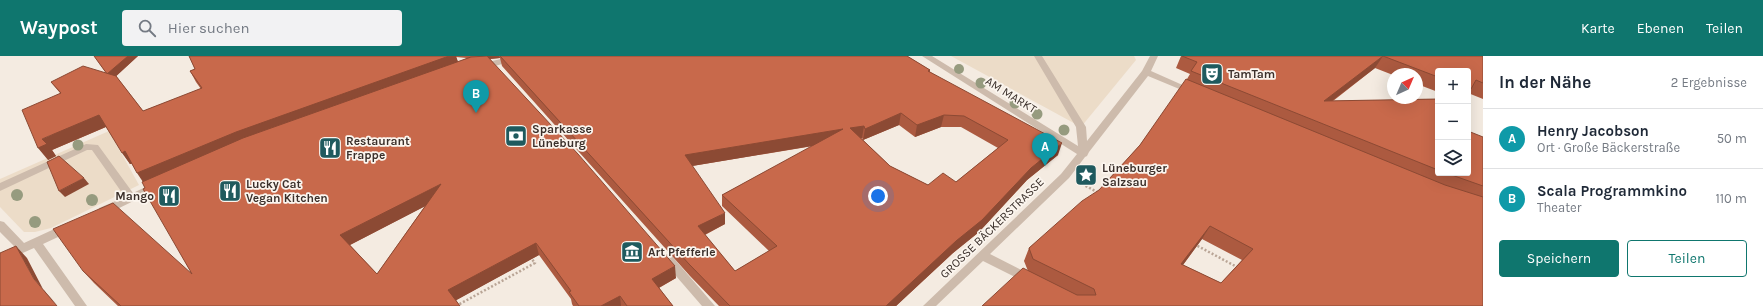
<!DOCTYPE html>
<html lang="de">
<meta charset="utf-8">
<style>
:root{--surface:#fff;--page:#f2f2f3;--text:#1f2937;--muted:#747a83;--line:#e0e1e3;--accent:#0f766e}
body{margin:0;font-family:Karla,sans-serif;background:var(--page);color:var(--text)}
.controls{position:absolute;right:12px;top:12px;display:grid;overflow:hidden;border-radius:4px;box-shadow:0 4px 16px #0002}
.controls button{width:36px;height:36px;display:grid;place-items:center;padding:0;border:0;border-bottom:1px solid var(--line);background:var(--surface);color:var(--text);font:20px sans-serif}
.compass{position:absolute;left:1387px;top:12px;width:36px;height:36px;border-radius:50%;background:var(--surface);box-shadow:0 4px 16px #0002;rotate:44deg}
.you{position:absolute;left:878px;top:140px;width:14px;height:14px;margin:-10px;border:3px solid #fff;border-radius:50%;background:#1a73e8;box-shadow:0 0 0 6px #1a73e833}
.badge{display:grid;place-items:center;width:26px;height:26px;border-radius:50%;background:var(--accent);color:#fff;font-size:13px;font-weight:700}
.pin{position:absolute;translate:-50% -33px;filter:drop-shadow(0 1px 2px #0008)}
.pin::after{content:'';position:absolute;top:21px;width:14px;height:12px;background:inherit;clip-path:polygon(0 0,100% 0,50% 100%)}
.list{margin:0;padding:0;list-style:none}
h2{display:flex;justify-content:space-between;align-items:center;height:52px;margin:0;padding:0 16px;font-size:17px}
h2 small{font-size:13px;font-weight:400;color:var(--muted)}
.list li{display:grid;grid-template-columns:26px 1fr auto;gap:12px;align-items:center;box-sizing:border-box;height:60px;padding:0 16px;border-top:1px solid var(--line)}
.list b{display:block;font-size:15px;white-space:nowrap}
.list p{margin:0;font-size:13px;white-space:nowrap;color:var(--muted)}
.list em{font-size:13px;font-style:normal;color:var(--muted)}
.actions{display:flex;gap:8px;padding:12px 16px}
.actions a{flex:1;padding:9px 0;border:1px solid var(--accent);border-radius:4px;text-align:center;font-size:14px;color:var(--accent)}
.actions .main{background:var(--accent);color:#fff}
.icon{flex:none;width:22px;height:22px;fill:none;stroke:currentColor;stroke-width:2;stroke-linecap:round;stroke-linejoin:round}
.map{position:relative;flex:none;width:1483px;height:250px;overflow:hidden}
header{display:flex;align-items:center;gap:24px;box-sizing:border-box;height:56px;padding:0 20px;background:var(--accent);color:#fff}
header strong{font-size:19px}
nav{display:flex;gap:22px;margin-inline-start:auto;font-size:14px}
.search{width:280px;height:36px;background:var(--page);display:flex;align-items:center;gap:10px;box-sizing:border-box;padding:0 14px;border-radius:4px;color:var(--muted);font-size:15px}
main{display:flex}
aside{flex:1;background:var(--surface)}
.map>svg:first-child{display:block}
.plaza{fill:#ecdcc8}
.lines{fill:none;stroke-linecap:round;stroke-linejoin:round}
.path{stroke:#b9a596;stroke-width:2.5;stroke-dasharray:2 2;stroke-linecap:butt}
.minor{fill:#cdbbac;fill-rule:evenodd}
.tree{fill:#969b7f}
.wall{fill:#ac5a40;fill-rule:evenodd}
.shaded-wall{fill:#8c4a34}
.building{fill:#c8694b;stroke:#8c4a34;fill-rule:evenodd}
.labels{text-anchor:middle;stroke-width:3.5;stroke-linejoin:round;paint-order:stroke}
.poi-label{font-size:12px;font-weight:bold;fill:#3b302b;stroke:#fbf5ee;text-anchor:start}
.street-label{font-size:12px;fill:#3b302b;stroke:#fbf5ee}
</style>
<header>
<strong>Waypost</strong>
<div class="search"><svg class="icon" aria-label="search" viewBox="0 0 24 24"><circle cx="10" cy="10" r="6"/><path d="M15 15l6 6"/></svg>Hier suchen</div>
<nav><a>Karte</a><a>Ebenen</a><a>Teilen</a></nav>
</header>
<main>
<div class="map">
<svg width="1483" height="250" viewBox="0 0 1483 250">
<rect width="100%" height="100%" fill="#f4ebe1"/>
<g class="plaza">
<path d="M951,0H1134L1136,4L1081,71Z"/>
<path d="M109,75L139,129L51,172L35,176H24L0,151V123Z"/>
</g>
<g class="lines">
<g class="path">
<path d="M1082,128L1099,137"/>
<path d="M1194,188L1237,211"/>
<path d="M456,250L535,207L530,201"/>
</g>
<g class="minor">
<path d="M513,0H527L526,2L483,13L479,10L480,8Z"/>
<path d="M922,0H932L1078,90L1076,71L1034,0H1042L1086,71L1087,85L1142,15L1150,0H1158L1151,15L1196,35L1192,38L1189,37L1148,20L1089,96L1087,100L1085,101L1069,122L990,198L1033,220L1035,223L1033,226L1029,227L1025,226L983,205L936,250H923L1061,118L1077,98Z"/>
<path d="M86,88L98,89L133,137L156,126L161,130L160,132L107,158H99L98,155L99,152L125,141L92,94H87L0,135V127Z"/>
<path d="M0,165L4,166L24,187L63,169H71L72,172L71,175L43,188L87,250H75L34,192L0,207V198L15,191L0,176Z"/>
<path d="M667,198L671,199L715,250H702L663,205L662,202L663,199Z"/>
</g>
</g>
<g class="tree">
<circle cx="959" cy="13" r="5"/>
<circle cx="981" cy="27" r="5.5"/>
<circle cx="1015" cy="47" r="5.5"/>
<circle cx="1037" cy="58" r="5.5"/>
<circle cx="1064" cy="74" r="5.5"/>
<circle cx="78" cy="89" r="5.5"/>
<circle cx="17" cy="139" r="6"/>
<circle cx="92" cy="144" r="6"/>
<circle cx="35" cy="166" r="6"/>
</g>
<g class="wall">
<path d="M94,0H138L116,20L143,55L201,33L196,26L190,15L195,13L189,0H907L930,14V16L1058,99L1027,124L979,176L953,197L896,250H719L690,220L502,10L500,2L490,3L676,222L659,232L673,250H573L572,248L571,243L539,199L456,244L460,250H118L94,227L83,215L192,218L145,132L143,125L132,108H130L106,71L52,94L56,100L48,104L60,37L51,26L107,18ZM456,1L467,2L458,6ZM899,69L915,81L941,71H961L998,92L956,126L928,129L890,110L861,82H862L863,84ZM813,90L722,139V150L769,195L735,215L705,179L725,168L692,110ZM425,150L377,218L350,189Z"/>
<path d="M1181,0H1483V43L1468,37V15H1438V36L1417,28V18H1393V19L1375,12L1333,45L1438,43V117H1468L1483,81V250H982L1028,215L1024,205L1029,192L1099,134L1140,89L1187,23L1190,18L1176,12ZM1202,183L1242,204L1221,227L1183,209Z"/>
</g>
<g class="shaded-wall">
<path d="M128,0H138L112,24L107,18Z"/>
<path d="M449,0H456L459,9L145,129L137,117L236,76Z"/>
<path d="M477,0H499L500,2L478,4Z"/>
<path d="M1383,0L1375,12L1316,57L1324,45Z"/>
<path d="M901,57L899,69L863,84L865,73Z"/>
<path d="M99,59L108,70L52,94L56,100L48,104L38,92L42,83Z"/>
<path d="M944,59L941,71L915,81L917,69Z"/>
<path d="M864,70L862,82L849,84L850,72Z"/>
<path d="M843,73L842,85L686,111L685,99Z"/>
<path d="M1062,87L1058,99L1027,124L979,176L953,197L896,250H886L1031,112Z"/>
<path d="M125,95L133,107L130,108L122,97Z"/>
<path d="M84,122L89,128L65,141L59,135Z"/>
<path d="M441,128L445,140L346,191L340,179Z"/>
<path d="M725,157V168L698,182V170Z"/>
<path d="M1210,170L1202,183L1174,221L1181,208Z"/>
<path d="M536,187L539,199L453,246L448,234Z"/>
<path d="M16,190L27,202L44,235L58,250L34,223Z"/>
<path d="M675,210L676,222L653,235L652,223Z"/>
<path d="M620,240L621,250H601Z"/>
</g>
<g class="building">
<path d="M94,0H128L107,18Z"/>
<path d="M189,0H449L236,76L137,117L125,95L122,97L99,59L42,83L47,88L38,92L22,54L61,37L51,26L83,10L116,20L143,55L202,32L190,15L195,13Z"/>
<path d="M487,0L578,98L675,210L652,223L673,250H627L620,240L601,250H579L569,236L571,235L536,187L448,234L460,250H121L83,215L53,173L113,147L192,218L143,133L145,132L142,126L243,82L471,1ZM441,128L377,218L340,179Z"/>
<path d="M500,0H907L930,14L928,15L1062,87L1031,112L982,164L956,185L886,250H730L689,208ZM901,57L917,69L944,59L964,60L1008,84L956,126L943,117L928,129L890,110L850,72L864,70L865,73ZM843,73L722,139L777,190L735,215L698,170L725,157L685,99Z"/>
<path d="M1182,0H1383L1324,45L1438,43V114L1191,15L1197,6Z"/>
<path d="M1383,0H1483V27L1476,24L1471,33L1468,32V15H1438V21Z"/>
<path d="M1186,23L1445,129L1483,141V250H982L1023,212L1077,239H1096L1094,233L1033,203L1029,192L1082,145L1099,134L1140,89ZM1210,170L1253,193L1221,227L1181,208Z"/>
<path d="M1468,75L1483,81V130L1446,117H1468Z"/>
<path d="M59,100L84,122L59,135L47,106Z"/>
<path d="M16,190L34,223L57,250H0V197Z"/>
</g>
<defs>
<g id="theatre-square" transform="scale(1.15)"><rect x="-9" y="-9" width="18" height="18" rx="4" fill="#1f5a5e" stroke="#fbf5ee"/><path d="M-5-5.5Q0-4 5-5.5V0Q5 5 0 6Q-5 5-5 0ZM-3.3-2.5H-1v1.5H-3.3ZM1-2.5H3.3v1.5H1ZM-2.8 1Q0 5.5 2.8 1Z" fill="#fff"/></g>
<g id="bank-square" transform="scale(1.15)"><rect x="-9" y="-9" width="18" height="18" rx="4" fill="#1f5a5e" stroke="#fbf5ee"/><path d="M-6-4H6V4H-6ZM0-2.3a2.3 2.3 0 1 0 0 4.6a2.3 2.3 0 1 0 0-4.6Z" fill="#fff"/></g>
<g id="restaurant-square" transform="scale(1.15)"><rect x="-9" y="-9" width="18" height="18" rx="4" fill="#1f5a5e" stroke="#fbf5ee"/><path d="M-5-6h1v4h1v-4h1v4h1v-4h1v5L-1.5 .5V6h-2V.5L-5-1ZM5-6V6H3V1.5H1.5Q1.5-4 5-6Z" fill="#fff"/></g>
<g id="sight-square" transform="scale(1.15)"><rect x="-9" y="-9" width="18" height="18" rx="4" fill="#1f5a5e" stroke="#fbf5ee"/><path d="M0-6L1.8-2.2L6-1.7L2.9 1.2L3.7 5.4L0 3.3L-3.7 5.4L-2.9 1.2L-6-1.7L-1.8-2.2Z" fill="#fff"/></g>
<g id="museum-square" transform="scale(1.15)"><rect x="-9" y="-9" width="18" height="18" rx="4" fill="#1f5a5e" stroke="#fbf5ee"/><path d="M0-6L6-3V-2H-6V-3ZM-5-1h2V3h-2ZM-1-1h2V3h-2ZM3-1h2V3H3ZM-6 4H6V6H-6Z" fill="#fff"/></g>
</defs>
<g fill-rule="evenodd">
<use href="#theatre-square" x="1212" y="18"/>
<use href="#bank-square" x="516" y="80"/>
<use href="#restaurant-square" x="330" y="92"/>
<use href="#sight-square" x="1086" y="119"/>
<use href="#restaurant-square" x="230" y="135"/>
<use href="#restaurant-square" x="169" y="140"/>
<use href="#museum-square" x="632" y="196"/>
</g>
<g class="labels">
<g class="poi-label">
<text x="1228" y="22">TamTam</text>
<text x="532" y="77">Sparkasse<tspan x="532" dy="14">Lüneburg</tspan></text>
<text x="346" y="89">Restaurant<tspan x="346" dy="14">Frappe</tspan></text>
<text x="1102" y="116">Lüneburger<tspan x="1102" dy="14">Salzsau</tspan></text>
<text x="246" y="132">Lucky Cat<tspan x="246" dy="14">Vegan Kitchen</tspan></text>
<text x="154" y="144" text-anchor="end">Mango</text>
<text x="648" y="200">Art Pfefferle</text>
</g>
<g class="street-label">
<text transform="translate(1011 39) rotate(32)" y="4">AM MARKT</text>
<text transform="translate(992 172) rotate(-44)" y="4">GROSSE BÄCKERSTRASSE</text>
</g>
</g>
</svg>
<div class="controls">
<button>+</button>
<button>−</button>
<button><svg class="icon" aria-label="layers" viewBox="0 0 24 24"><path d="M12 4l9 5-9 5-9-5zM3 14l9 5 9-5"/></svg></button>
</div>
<svg class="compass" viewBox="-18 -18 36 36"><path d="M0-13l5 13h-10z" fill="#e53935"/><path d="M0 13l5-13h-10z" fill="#747a83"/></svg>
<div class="you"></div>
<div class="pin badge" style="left:1045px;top:110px;background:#0f9aa8">A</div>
<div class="pin badge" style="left:476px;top:57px;background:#0f9aa8">B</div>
</div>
<aside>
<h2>In der Nähe<small>2 Ergebnisse</small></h2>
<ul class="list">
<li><span class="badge" style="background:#0f9aa8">A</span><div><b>Henry Jacobson</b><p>Ort · Große Bäckerstraße</p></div><em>50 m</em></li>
<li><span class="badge" style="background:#0f9aa8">B</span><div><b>Scala Programmkino</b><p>Theater</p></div><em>110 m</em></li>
</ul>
<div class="actions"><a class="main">Speichern</a><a>Teilen</a></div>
</aside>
</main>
